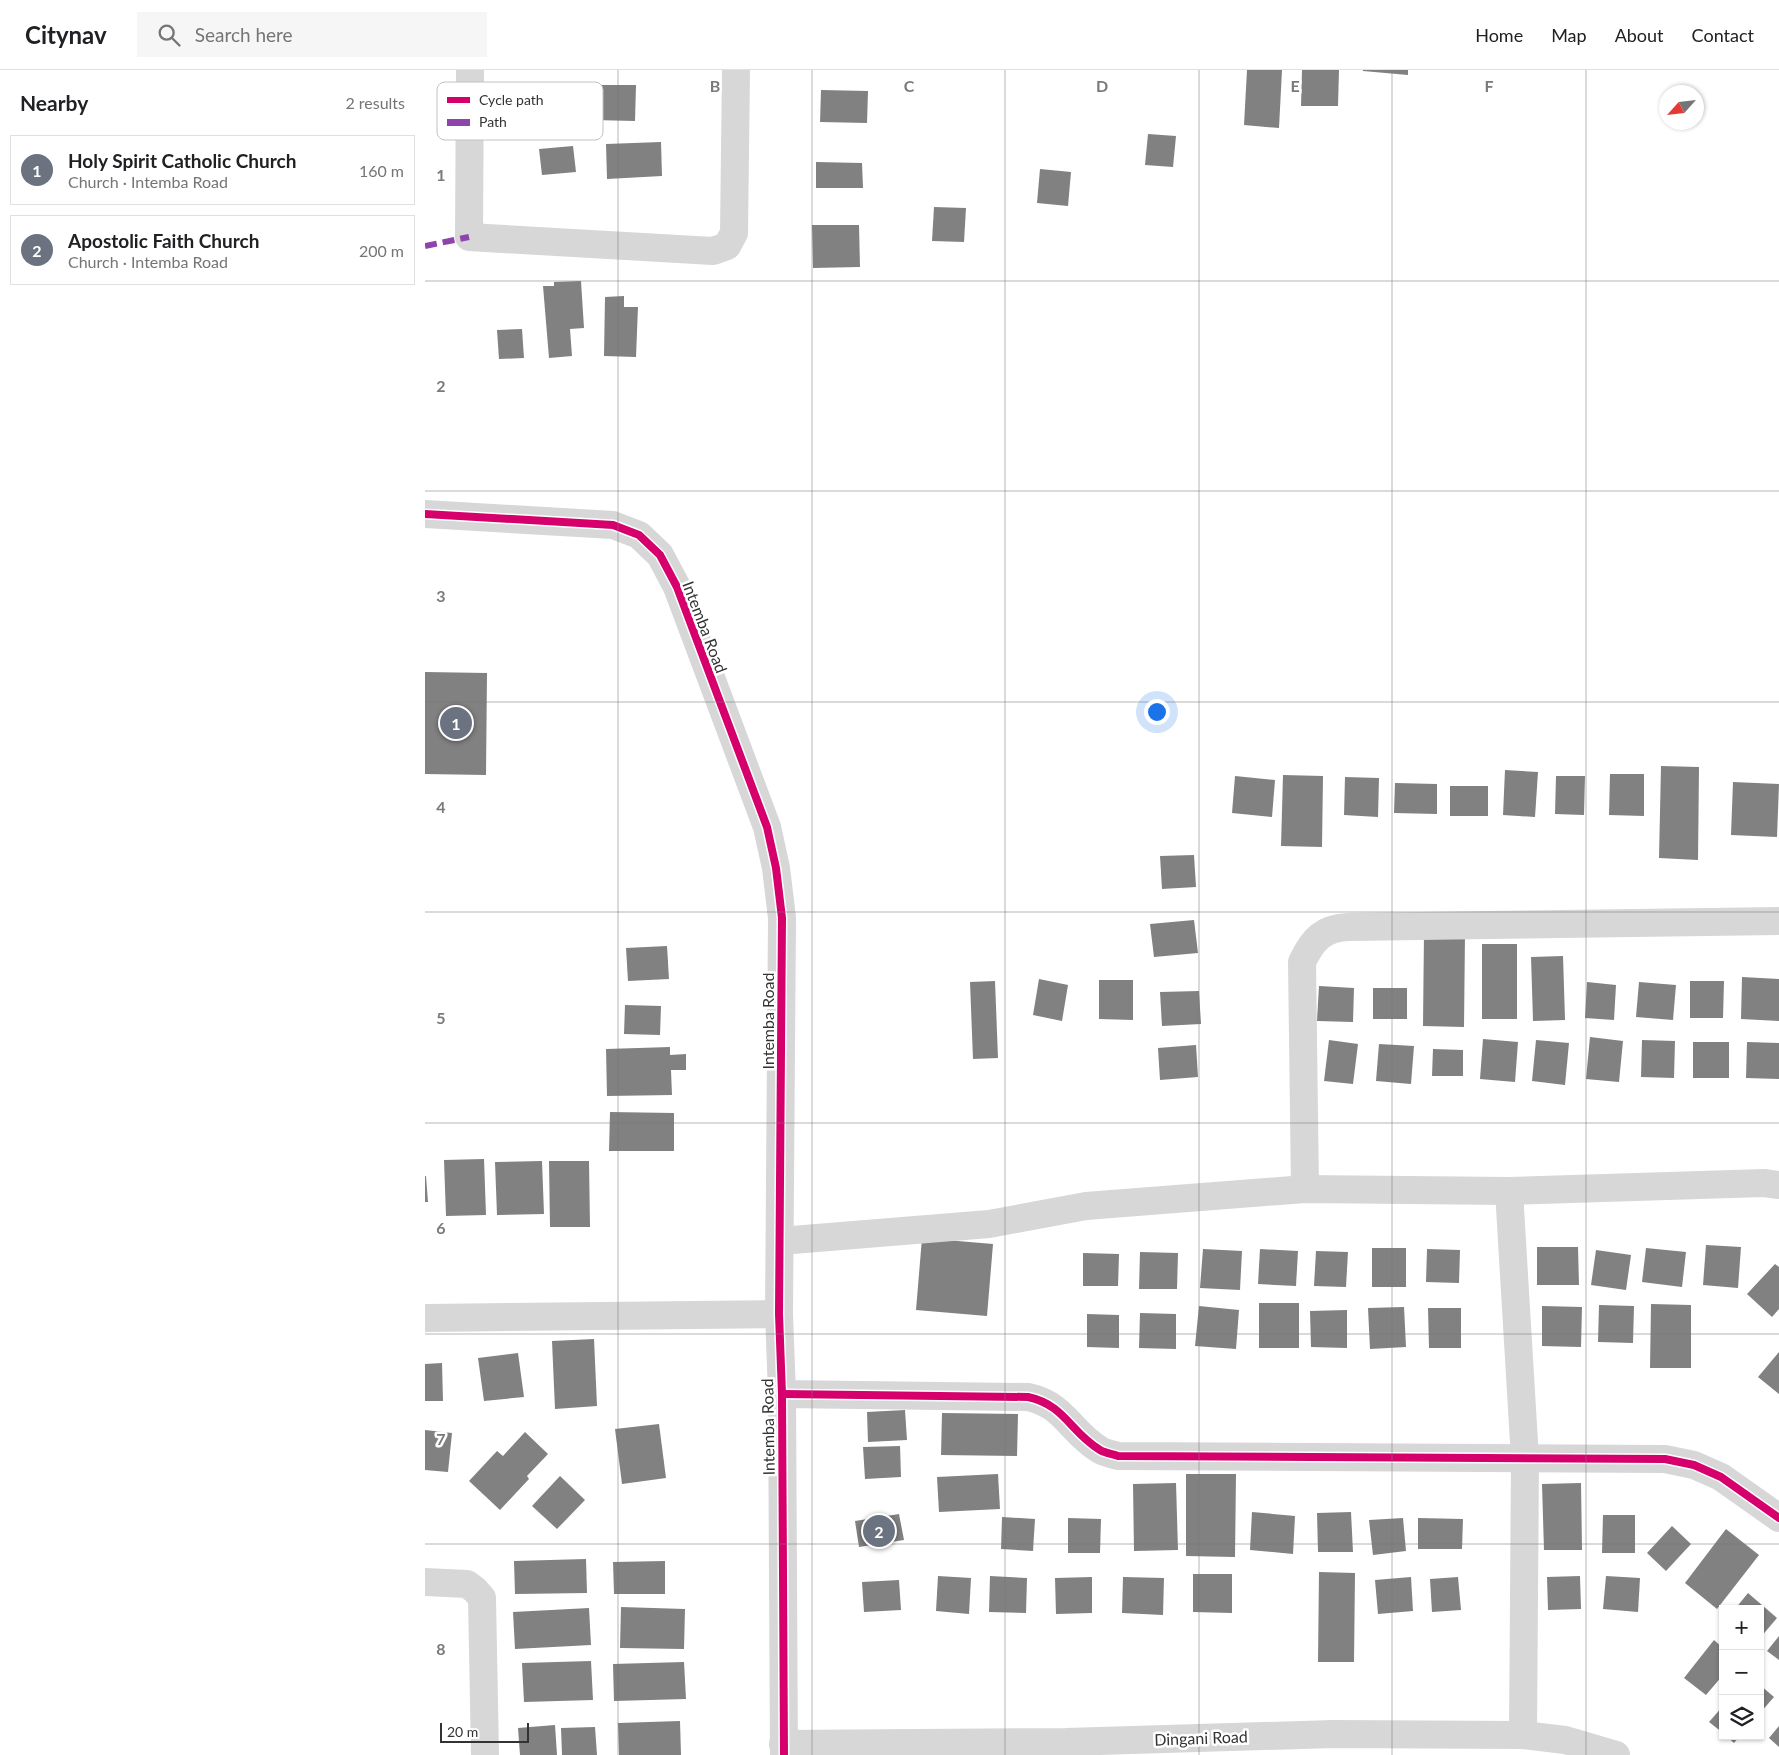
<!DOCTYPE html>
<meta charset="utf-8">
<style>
:root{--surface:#fff;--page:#f6f6f6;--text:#202124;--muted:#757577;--line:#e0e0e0;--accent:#7a7a7a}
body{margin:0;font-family:Lato,sans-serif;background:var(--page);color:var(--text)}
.controls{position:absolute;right:15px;bottom:15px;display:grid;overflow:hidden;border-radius:0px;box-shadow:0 1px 4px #0004}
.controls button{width:45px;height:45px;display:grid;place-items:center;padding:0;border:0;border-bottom:1px solid var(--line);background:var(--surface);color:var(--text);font:25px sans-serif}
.compass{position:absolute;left:1234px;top:15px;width:45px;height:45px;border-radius:50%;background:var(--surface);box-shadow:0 1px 4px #0004;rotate:243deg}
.scale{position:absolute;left:15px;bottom:12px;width:89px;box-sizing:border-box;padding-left:5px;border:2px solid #333;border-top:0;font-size:14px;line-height:18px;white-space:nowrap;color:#333;-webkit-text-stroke:4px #fff;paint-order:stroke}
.you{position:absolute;left:731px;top:641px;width:18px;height:18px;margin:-12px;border:4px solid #fff;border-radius:50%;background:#1a73e8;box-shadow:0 0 0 8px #1a73e833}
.badge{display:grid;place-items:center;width:32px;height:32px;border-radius:50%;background:var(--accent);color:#fff;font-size:16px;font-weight:700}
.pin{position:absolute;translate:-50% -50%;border:2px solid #fff;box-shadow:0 1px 5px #0006}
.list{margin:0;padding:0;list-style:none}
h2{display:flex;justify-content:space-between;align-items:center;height:65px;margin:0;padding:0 20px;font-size:21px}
h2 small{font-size:16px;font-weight:400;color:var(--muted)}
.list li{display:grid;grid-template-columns:32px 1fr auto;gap:15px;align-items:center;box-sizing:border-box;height:70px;margin:0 10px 10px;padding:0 10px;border:1px solid var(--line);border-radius:0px}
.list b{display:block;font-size:19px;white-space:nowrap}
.list p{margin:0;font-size:16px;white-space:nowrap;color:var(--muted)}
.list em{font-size:16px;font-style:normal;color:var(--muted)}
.icon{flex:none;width:28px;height:28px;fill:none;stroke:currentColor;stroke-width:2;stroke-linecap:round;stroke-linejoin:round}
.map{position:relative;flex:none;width:1354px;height:1685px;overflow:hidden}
header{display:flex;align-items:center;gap:30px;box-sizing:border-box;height:70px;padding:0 25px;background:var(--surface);border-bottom:1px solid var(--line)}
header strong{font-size:24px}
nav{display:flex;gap:28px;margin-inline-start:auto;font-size:18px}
.search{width:350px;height:45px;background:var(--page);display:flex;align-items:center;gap:12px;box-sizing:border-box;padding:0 18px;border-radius:0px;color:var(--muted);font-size:19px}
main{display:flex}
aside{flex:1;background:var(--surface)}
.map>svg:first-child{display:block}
.building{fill:#818181}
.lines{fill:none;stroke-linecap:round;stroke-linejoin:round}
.minor{stroke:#d7d7d7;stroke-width:28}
.quiet{stroke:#8e44ad;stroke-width:6;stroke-dasharray:12 6;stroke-linecap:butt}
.cycleway-casing{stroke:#fff;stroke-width:11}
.cycleway{stroke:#d6006c;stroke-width:8}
.grid{fill:none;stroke:#7a7a7a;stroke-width:1;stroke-opacity:0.55}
.labels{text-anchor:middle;stroke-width:5;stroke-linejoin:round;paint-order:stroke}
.street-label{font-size:16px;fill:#333;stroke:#fff}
.key{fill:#fff;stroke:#c2c2c2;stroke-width:1}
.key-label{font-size:14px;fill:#333}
.grid-label{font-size:16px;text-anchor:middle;font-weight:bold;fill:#7a7a7a;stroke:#fff;stroke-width:5;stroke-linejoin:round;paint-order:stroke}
</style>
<header>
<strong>Citynav</strong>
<div class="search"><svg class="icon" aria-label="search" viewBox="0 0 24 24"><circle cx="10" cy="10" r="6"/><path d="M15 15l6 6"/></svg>Search here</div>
<nav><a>Home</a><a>Map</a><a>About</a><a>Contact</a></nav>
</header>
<main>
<aside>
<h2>Nearby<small>2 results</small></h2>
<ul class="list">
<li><span class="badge" style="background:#6b7280">1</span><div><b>Holy Spirit Catholic Church</b><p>Church · Intemba Road</p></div><em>160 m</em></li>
<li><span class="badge" style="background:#6b7280">2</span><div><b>Apostolic Faith Church</b><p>Church · Intemba Road</p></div><em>200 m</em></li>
</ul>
</aside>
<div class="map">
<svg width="1354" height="1685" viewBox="0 0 1354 1685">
<rect width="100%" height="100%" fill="#fff"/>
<g class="building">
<path d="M822,0H857L854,58L819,55Z"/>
<path d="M877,0H914L913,36H876Z"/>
<path d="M938,0H983V5L938,1Z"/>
<path d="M168,15H211L210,51L168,50Z"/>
<path d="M396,20L443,21L442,53L395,52Z"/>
<path d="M723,64L751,66L748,97L720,95Z"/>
<path d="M236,72L237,106L182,109L181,74Z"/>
<path d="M148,76L151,102L117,105L114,79Z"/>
<path d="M391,92L437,93L438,118H391Z"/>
<path d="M615,99L646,102L643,136L612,133Z"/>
<path d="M509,137L541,138L539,172L507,171Z"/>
<path d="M387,155H434L435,197L388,198Z"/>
<path d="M156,211L159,258L145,259L147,286L124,288L118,216H129V212Z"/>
<path d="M199,226V237H213L211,287L179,286L180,227Z"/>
<path d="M97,259L99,288L74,289L72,260Z"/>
<path d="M0,602L62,603L61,705L0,704Z"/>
<path d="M1236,696L1274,697L1273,790L1234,788Z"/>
<path d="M1080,700L1113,702L1110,747L1078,745Z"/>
<path d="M1185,704H1219V746L1184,745Z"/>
<path d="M858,705L898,706L897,777L856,776Z"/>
<path d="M810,706L850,710L847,747L807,743Z"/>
<path d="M1131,706H1160L1159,745L1130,744Z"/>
<path d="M920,707L954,708L953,747L919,745Z"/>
<path d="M1308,712L1354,714L1352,767L1306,765Z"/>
<path d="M970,713L1012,714V744L969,743Z"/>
<rect x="1025" y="716" width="38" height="30"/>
<path d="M769,785L771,817L737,819L735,786Z"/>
<path d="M769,850L773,883L729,887L725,854Z"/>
<path d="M999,862L1040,863L1039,957L998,956Z"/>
<rect x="1057" y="874" width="35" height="75"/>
<path d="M242,876L244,909L203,911L201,878Z"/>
<path d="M1138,886L1140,950L1108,951L1106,887Z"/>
<path d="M1317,907L1354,909V951L1316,949Z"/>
<path d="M614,909L643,915L637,951L608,945Z"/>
<path d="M674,910H708V950L674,949Z"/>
<path d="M570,911L573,988L548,989L545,912Z"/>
<path d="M1265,911H1299L1298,948H1265Z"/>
<path d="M1162,912L1191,915L1189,950L1160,948Z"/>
<path d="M1214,912L1251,915L1248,950L1211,947Z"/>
<path d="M894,916L929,918L928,952L892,951Z"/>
<rect x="948" y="918" width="34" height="31"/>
<path d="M774,921L776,954L737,956L735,922Z"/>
<path d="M200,935L236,936L235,965L199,964Z"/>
<path d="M1165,967L1198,971L1194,1012L1161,1009Z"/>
<path d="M1058,969L1093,972L1090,1012L1055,1009Z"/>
<path d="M904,970L933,974L928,1014L899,1011Z"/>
<path d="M1111,970L1144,973L1140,1015L1107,1011Z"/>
<path d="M1217,970L1250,971L1249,1008L1216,1007Z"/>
<rect x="1268" y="972" width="36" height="36"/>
<path d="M1322,972L1354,973V1009L1321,1008Z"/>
<path d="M954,974L989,976L986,1014L951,1011Z"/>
<path d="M771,975L773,1007L735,1010L733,978Z"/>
<path d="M245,977V985L261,984V1000H246L247,1025L182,1026L181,979Z"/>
<path d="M1008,979L1038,980V1006H1007Z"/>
<path d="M185,1042L249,1043V1081H184Z"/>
<path d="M59,1089L61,1145L21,1146L19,1090Z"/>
<path d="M117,1091L119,1144L72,1145L70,1092Z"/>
<path d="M124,1091H164L165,1157H125Z"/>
<path d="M0,1106H1L3,1132H0Z"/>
<path d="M497,1168L568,1174L562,1246L491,1240Z"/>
<path d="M1281,1175L1316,1177L1313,1218L1278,1215Z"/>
<path d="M1112,1177H1153L1154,1215H1112Z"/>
<rect x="947" y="1178" width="34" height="39"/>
<path d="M1221,1178L1261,1182L1257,1217L1217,1212Z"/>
<path d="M778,1179L817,1181L815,1220L775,1218Z"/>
<path d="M835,1179L873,1181L871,1216L833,1214Z"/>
<path d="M1002,1179L1035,1180L1034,1213L1001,1212Z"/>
<path d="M1171,1180L1206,1185L1201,1220L1166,1215Z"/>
<path d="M891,1181L923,1182L921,1217L889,1216Z"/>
<path d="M715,1182L753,1183L752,1219H714Z"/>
<path d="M658,1183L694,1184L693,1216H658Z"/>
<path d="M1350,1194L1354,1197V1239L1347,1247L1322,1224Z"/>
<rect x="834" y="1233" width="40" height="45"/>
<path d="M1226,1234L1266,1235V1298H1225Z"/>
<path d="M1174,1235L1209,1236L1208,1273L1173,1272Z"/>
<path d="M774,1236L814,1240L811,1279L770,1276Z"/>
<path d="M1117,1236L1157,1237L1156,1277L1117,1276Z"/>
<path d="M979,1237L981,1277L945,1279L943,1238Z"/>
<path d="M1003,1238H1036V1278H1004Z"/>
<path d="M922,1240V1278L886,1277L885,1241Z"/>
<path d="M715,1243L751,1244V1279L714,1278Z"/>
<path d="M662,1244L694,1245V1278L662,1277Z"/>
<path d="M169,1269L172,1336L130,1339L127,1271Z"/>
<path d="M1354,1282V1324L1333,1307Z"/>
<path d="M93,1283L99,1327L59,1331L53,1288Z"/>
<path d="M17,1293L18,1331H0V1294Z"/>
<path d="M480,1340L482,1370L443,1372L442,1342Z"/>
<path d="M517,1343L593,1344L592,1386L516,1385Z"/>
<path d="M234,1354L241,1408L197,1414L190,1359Z"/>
<path d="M0,1360L27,1363L23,1402L0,1400Z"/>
<path d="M100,1362L123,1384L102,1406L104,1409L75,1440L44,1411L72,1381L78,1386Z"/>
<path d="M475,1376L476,1407L440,1409L438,1377Z"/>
<path d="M573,1404L575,1439L514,1442L512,1407Z"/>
<path d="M761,1404H811L810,1487L761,1486Z"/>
<path d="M135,1406L160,1430L132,1459L107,1436Z"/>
<path d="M751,1413L753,1480L709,1481L708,1414Z"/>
<path d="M1156,1413L1157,1480H1119L1117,1414Z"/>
<path d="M827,1442L870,1446L868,1484L825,1480Z"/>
<path d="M926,1442L928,1482H893L892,1443Z"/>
<path d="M474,1444L479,1470L434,1477L430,1451Z"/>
<path d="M1178,1445H1210V1483H1177Z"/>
<path d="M577,1447L610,1449L608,1481L576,1479Z"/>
<path d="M643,1448L676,1449L675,1483H643Z"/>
<path d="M978,1448L981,1481L948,1485L944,1450Z"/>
<path d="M993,1448L1038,1449L1037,1479H993Z"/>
<path d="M1247,1456L1266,1474L1241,1501L1222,1483Z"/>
<path d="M1301,1459L1334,1485L1292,1539L1260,1513Z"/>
<path d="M161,1489L162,1523L90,1524L89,1491Z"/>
<path d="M240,1491V1524H189L188,1492Z"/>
<path d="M894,1502L930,1503L929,1592H893Z"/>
<path d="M768,1504H807V1543L768,1542Z"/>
<path d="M513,1506L546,1508L544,1544L511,1541Z"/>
<path d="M565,1506L602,1508L601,1543L564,1542Z"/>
<path d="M1155,1506L1156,1539L1123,1540L1122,1507Z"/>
<path d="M1181,1506L1215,1508L1213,1542L1178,1539Z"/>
<path d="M667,1507V1543L631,1544L630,1508Z"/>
<path d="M698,1507L739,1508L738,1545L697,1543Z"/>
<path d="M986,1507L988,1541L953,1544L950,1510Z"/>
<path d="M1033,1507L1036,1540L1007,1542L1005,1509Z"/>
<path d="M474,1510L476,1540L439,1542L437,1512Z"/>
<path d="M1323,1523L1352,1548L1335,1568V1539H1310Z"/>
<path d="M196,1537L260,1539L259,1579L195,1578Z"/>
<path d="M164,1538L166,1575L90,1579L88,1542Z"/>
<path d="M1354,1566V1590L1342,1581Z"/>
<path d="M1289,1570L1298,1578V1605L1281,1625L1259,1608Z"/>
<path d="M166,1591L168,1630L99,1632L97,1593Z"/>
<path d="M259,1592L261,1629L189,1631L188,1594Z"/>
<path d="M1335,1615L1349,1627L1335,1643Z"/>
<path d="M1298,1636V1663L1284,1652Z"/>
<path d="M255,1651L256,1685H194L193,1653Z"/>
<path d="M130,1655L132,1685H95L93,1658Z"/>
<path d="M1354,1656V1677L1344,1668Z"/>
<path d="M170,1657L172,1685H137L136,1658Z"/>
<path d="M1301,1666H1315L1309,1673Z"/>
</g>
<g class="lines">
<g class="minor">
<path d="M45,0L44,167L288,181L302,176L309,163L311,0"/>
<path d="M0,444L188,455L214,465L235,485L252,517L342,757L351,798L357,848L354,1244L357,1324L359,1685"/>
<path d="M880,1119L877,892C888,869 898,858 924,857L1354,851"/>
<path d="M1084,1121L1100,1389L1098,1665"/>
<path d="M355,1171L564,1154L661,1136L880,1119L1084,1121L1339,1113L1354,1115"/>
<path d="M0,1248L354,1244"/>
<path d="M357,1324L603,1327C640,1335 645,1362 675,1380C680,1383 687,1384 693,1386L1240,1389L1269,1395L1296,1407L1354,1448"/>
<path d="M0,1512L42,1514L50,1520L57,1528L60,1685"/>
<path d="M358,1674L641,1672L908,1664L1098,1665L1140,1670L1191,1685"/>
</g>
<path class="quiet" d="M0,176L44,167"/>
<g class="cycleway-casing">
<g id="cycleway">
<path d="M0,444L188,455L214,465L235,485L252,517L342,757L351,798L357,848L354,1244L357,1324L359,1685"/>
<path d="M357,1324L603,1327C640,1335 645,1362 675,1380C680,1383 687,1384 693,1386L1240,1389L1269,1395L1296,1407L1354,1448"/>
</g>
</g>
<use href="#cycleway" class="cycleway"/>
</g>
<path class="grid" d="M193,0V1685M387,0V1685M580,0V1685M774,0V1685M967,0V1685M1161,0V1685M0,211H1354M0,421H1354M0,632H1354M0,842H1354M0,1053H1354M0,1264H1354M0,1474H1354"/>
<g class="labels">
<g class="street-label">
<text transform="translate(280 557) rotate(69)" y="6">Intemba Road</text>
<text transform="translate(343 951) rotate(-90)" y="6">Intemba Road</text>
<text transform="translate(343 1357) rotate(-91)" y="6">Intemba Road</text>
<text transform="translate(776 1668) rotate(-2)" y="6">Dingani Road</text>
</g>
</g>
<rect x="12" y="12" width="166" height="58" rx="8" class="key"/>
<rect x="22" y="27" width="23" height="6" fill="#d6006c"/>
<rect x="22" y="49" width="23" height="7" fill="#8e44ad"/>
<g class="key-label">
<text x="54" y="35">Cycle path</text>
<text x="54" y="57">Path</text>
</g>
<g class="grid-label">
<text x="290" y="22">B</text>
<text x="484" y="22">C</text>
<text x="677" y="22">D</text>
<text x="870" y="22">E</text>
<text x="1064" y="22">F</text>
<text x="16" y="111">1</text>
<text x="16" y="322">2</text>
<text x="16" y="532">3</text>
<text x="16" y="743">4</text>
<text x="16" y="954">5</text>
<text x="16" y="1164">6</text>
<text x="16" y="1375">7</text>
<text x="16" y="1585">8</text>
</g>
</svg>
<div class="controls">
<button>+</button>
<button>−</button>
<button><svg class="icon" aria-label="layers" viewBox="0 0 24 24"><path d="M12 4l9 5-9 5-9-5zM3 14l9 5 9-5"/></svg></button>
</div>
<svg class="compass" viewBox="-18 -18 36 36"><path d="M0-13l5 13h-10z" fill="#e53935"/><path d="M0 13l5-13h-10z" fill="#757577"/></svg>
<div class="scale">20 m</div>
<div class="you"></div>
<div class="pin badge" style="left:31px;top:653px;background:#6b7280">1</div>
<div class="pin badge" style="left:454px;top:1461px;background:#6b7280">2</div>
</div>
</main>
